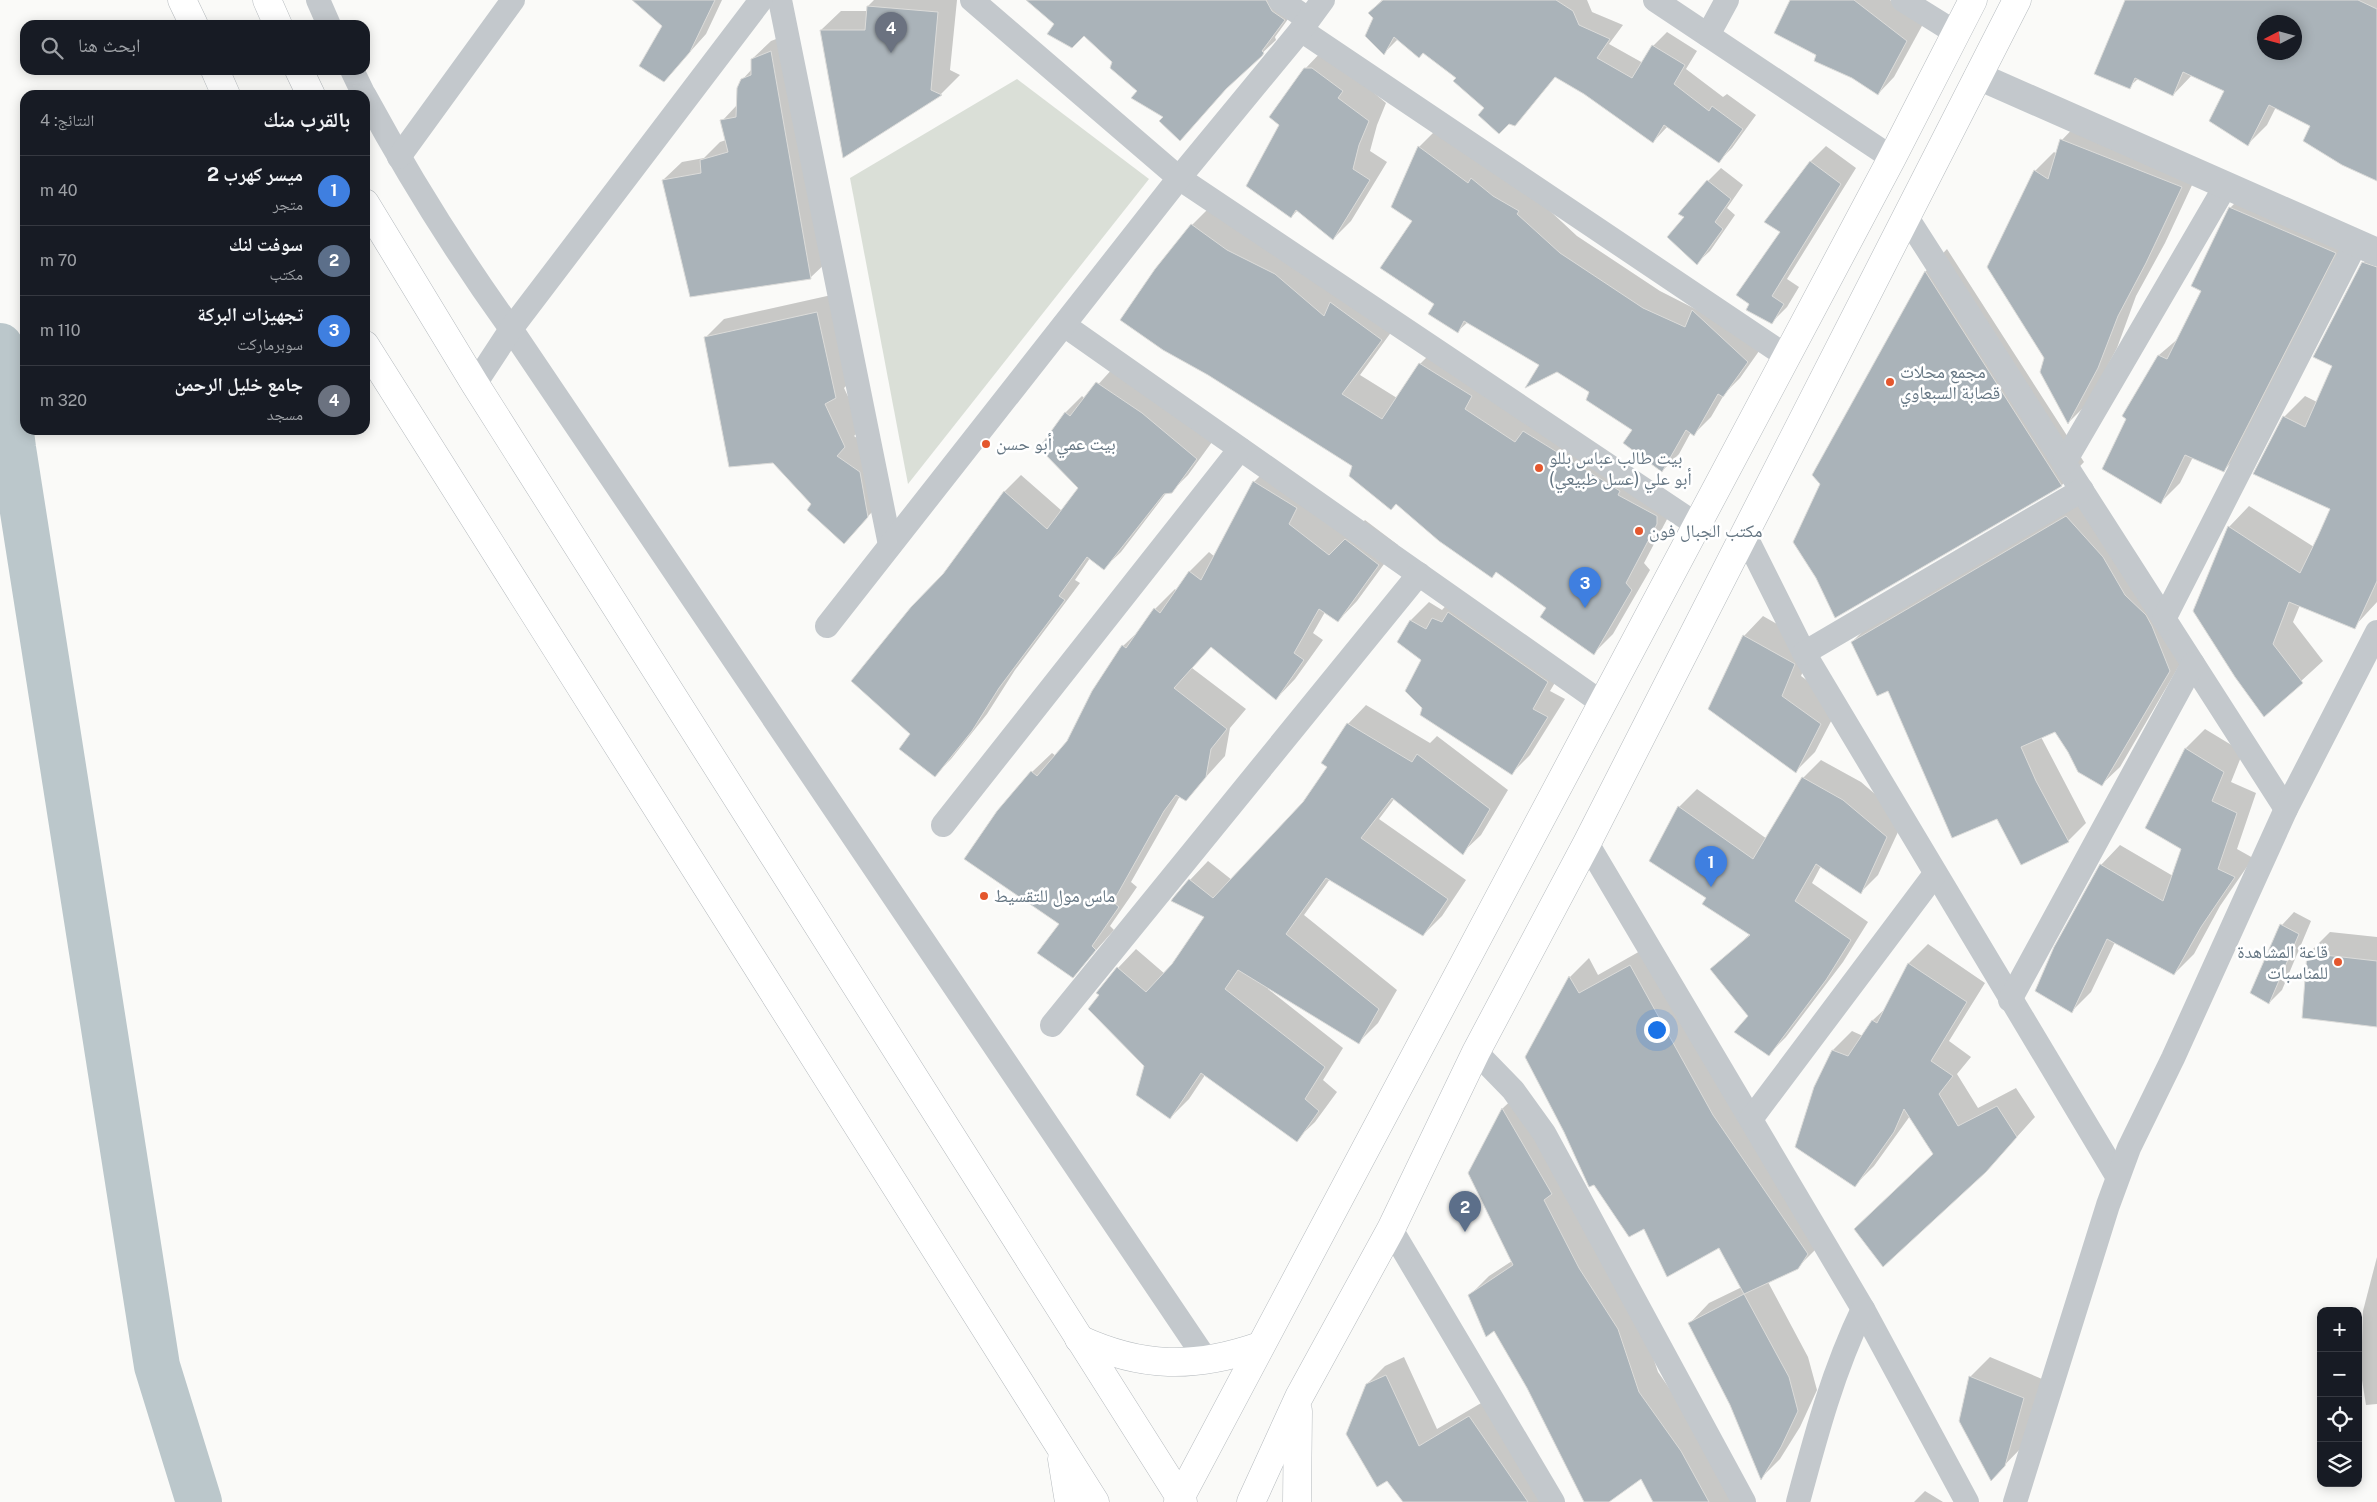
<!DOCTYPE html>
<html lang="ar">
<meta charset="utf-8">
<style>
:root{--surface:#171b24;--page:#20242c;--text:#f1f3f6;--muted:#9ea1a6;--line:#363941;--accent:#e4572e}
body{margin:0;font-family:"Public Sans","Noto Naskh Arabic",sans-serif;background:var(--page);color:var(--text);direction:rtl}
.controls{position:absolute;right:15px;bottom:15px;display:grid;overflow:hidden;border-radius:10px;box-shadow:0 2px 12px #0003}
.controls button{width:45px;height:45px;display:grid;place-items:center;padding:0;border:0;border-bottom:1px solid var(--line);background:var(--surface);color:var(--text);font:25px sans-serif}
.compass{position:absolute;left:2257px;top:15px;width:45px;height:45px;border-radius:50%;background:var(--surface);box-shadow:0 2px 12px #0003;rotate:264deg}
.you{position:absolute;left:1656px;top:1029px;width:18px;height:18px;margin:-12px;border:4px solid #fff;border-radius:50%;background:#1a73e8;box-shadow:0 0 0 8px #1a73e833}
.badge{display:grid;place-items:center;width:32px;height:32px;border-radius:50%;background:var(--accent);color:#fff;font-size:16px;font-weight:700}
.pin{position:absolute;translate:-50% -41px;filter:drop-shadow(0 1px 2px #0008)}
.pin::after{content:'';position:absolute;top:26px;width:18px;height:15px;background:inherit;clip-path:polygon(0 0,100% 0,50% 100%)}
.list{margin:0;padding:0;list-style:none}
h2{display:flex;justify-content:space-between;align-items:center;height:65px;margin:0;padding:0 20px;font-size:21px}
h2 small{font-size:16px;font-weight:400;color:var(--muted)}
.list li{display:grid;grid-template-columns:32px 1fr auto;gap:15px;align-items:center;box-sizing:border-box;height:70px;padding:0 20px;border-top:1px solid var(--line)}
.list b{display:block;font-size:19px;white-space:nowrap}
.list p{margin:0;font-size:16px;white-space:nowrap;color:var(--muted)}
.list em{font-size:16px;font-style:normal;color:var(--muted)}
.icon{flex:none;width:28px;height:28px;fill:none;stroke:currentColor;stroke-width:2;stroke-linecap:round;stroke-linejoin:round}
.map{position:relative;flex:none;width:2377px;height:1502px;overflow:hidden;direction:ltr}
.search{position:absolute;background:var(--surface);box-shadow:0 2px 12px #0003;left:20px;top:20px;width:350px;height:55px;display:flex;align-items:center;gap:12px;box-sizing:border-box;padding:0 18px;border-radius:15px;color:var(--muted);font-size:19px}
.panel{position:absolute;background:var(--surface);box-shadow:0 2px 12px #0003;left:20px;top:90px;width:350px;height:345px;border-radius:15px;direction:rtl}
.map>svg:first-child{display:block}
.green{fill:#dadfd7}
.shadow{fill:#0003;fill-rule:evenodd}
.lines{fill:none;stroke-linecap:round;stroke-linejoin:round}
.stream{stroke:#bbc7cb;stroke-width:8}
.river{stroke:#bbc7cb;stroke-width:46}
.building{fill:#aab3b9;stroke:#dcdcda;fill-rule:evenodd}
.primary-casing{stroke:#b5babe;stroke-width:29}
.minor{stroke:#c3c8cc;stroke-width:24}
.tertiary{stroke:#c3c8cc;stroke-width:28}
.primary{stroke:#fff;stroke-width:28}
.poi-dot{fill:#e4572e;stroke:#fff;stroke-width:2}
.labels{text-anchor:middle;stroke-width:5;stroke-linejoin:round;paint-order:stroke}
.poi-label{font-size:18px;fill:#657683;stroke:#fff;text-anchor:start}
</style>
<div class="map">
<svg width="2377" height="1502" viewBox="0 0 2377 1502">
<rect width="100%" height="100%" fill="#fafaf8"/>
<path class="green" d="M1017,79L1149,179L908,484L850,178Z"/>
<g class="shadow">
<path d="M654,0H722L706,34L664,81V25Z"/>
<path d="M874,0H957L950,70L960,75L941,94L844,156L821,30L841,11H867L868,6Z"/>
<path d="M1027,0H1286L1296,8L1275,37L1276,40L1235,79L1180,140L1165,117L1113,61L1084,35L1056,24Z"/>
<path d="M1382,0H1587L1592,12L1623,25L1609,44L1643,63L1653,46L1667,32L1697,51L1686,69L1723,97L1727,94L1756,115L1732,148L1719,161L1668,126L1653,142L1585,93L1556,76L1515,125L1486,108L1458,78L1423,52L1398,39L1384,53L1375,18L1369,13Z"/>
<path d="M1792,0H1890L1923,24L1894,77L1878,94L1818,54Z"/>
<path d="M2126,0H2377V180L2311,126L2276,107L2267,125L2248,144L2225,90L2192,75L2173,95L2139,78L2129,87ZM2264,22H2294V52H2264Z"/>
<path d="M789,34L829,260L810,278L663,180L682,162L704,158L720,142L726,140L722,121L737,105L742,80L752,69V59L771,41Z"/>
<path d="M1323,50L1386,103L1377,125L1370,151L1387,162L1351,221L1333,239L1298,210L1291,217L1305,69Z"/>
<path d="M2080,121L2200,168L2165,243L2136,296L2117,348L2087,404L2069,422L2045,358L1988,267L2035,171L2054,152L2057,154L2062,140Z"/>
<path d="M1436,130L1534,196L1577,236L1660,291L1764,344L1740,378L1725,393L1711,417L1694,434L1691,432L1679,454L1662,471L1634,429L1591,392L1557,370L1541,365L1468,322L1458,331L1435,304L1414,221L1419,147Z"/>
<path d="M1826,146L1856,168L1787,279L1799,287L1787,307L1771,323L1748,309L1810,162Z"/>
<path d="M1721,168L1743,185L1727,208L1735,215L1710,251L1697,263L1686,216L1708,181Z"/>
<path d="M2249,189L2354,233L2243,451L2223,471L2193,457L2180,483L2161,502L2159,355L2180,337L2203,290L2230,208Z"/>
<path d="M1211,206L1400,320L1360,375L1397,398L1420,364L1439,345L1675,504L1644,563L1650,570L1613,634L1594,653L1548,608L1354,465L1192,225Z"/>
<path d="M1947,249L2084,462L2062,485L1835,617L1821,484L1814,475L1926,271Z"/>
<path d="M2377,249V602L2354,627L2300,605L2293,622L2323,661L2264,715L2229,527L2249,506L2314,547L2332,509L2284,417L2305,396L2317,402L2334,365L2363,263Z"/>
<path d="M836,294L854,378L844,388L863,428L854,436L878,453L886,497L844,542L812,504L705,338L724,319Z"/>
<path d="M1114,367L1212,442L1188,475L1171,492H1167L1121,552L1104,568L1090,558L1075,580L1080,583L1015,670L987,714L951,759L934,776L912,734L944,575L1004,492L1021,475L1062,511L1080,487L1040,448L1066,412L1082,396L1085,399Z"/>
<path d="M1273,463L1349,536L1365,520L1398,545L1357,601L1338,621L1325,612L1313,633L1323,640L1295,679L1276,699L1212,646L1192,668L1246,709L1230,728L1225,756L1186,799L1180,796L1131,882L1137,887L1110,926L1114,930L1073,976L1032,772L1052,753L1056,756L1068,741L1093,692L1123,646L1143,627L1155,609L1175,589L1177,591L1190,571L1209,552L1215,557L1254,482Z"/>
<path d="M2084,499L2187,652L2120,767L2102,784L2070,751L2056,731L2041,737L2086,823L2068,841L1997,817L1889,690L1852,642L1870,624Z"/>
<path d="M1451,600L1566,664L1550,691L1565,699L1530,755L1512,773L1424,708L1422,659L1399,641L1411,620L1429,602L1442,610Z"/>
<path d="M1763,616L1814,645L1801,676L1840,704L1815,752L1796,771L1744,636Z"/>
<path d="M1366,705L1430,743L1437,736L1508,790L1481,835L1462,853L1395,798L1379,819L1466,880L1442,916L1423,935L1330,879L1304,915L1397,990L1378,1023L1359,1042L1269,987L1268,989L1343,1048L1323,1080L1337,1092L1315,1122L1296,1140L1205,1075L1189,1099L1170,1118L1145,1066L1100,995L1118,968L1136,949L1165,974L1206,917L1190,880L1208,861L1232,880L1304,802L1329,766L1348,724Z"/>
<path d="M2205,729L2243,752L2231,782L2256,793L2237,849L2253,858L2220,906L2194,954L2174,974L2115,942L2091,992L2071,1012L2101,865L2120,845L2173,876L2182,848L2146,828L2186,748Z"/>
<path d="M1821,760L1861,782L1904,819L1878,875L1861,892L1821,866L1812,883L1868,922L1843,962L1786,1037L1768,1055L1749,1016L1712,969L1750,934L1708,898L1650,861L1679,807L1697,789L1767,839L1803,778Z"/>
<path d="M2294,912L2311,921L2282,990L2269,1003L2251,992L2282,925Z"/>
<path d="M2330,932L2377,937V1026L2309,953Z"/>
<path d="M1928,944L1985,983L1949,1041L1971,1057L1957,1074L1978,1108L2016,1088L2035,1117L1985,1172L1935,1154L1910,1116L1874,1166L1855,1185L1815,1087L1833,1050L1852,1031L1863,1036L1873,1020L1888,1006L1909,963Z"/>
<path d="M1649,946L1817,1248L1797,1268L1768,1282L1808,1357L1817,1390L1800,1427L1780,1459L1761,1478L1731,1404L1690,1323L1709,1303L1742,1287L1719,1246L1644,1227L1565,1131L1527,1057L1570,977L1589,958L1598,975Z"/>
<path d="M1522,1090L1637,1309L1658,1372L1700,1433L1754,1502H1654L1641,1478L1607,1502H1585L1528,1387L1494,1330L1470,1295L1489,1276L1512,1261L1469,1173L1503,1108Z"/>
<path d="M2377,1257V1404L2366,1405L2361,1374L2363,1311Z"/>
<path d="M1404,1357L1437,1429L1488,1399L1559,1502H1405L1367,1384L1385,1366Z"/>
<path d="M1990,1357L2042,1379L2024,1445L1992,1478L1970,1377Z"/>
<path d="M1925,1491L1943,1502H1914Z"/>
</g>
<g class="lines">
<path class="stream" d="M0,446L13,448"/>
<path class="river" d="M0,346L13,448L157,1366L199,1502"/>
</g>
<g class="building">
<path d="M632,0H715L690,52L664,82L639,66L662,26Z"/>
<path d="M1026,0H1266L1272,11L1285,20L1262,51L1264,53L1262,56L1226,89L1180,141L1159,121L1163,117L1131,98L1137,91L1110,68L1112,62L1084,36L1072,48L1047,34L1054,24Z"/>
<path d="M1383,0H1556L1573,11L1579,25L1610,39L1597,58L1632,78L1652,45L1685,65L1674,84L1709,111L1712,106L1743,129L1719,163L1664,125L1653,143L1584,94L1555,77L1515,126L1509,124L1499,134L1478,115L1484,108L1453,81L1456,78L1423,53L1419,58L1394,37L1384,55L1365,36L1373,18L1368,13Z"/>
<path d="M1790,0H1854L1907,41L1878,95L1852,78L1814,61L1816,55L1774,33Z"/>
<path d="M2125,0H2358L2377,9V181L2342,165L2303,141L2310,126L2269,105L2248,146L2209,121L2224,91L2183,72L2173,96L2135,78L2130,89L2094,74ZM2264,22H2294V52H2264Z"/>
<path d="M867,6L938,12L931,90L942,95L843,158L820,30H865Z"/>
<path d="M771,51L811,279L690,297L662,180L701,173L700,160L728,152L720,120L736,117L737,88L741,79L751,75V59Z"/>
<path d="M1304,68H1312L1343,91L1338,98L1369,121L1359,145L1353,169L1370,180L1333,240L1296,210L1291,218L1246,186L1279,125L1269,117Z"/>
<path d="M2060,139L2182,187L2146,263L2118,316L2098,368L2068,424L2040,372L2044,358L1987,267L2034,170L2048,179Z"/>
<path d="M1418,146L1468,183L1471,178L1493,196L1519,211L1517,214L1560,253L1643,308L1685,327L1692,310L1748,362L1723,397L1718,394L1694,436L1686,430L1662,472L1623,443L1632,430L1586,400L1589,392L1557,372L1525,388L1539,365L1464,321L1458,333L1428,314L1434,304L1380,268L1412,221L1391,207Z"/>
<path d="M1810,161L1841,184L1772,296L1784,304L1772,324L1746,310L1749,304L1736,295L1780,232L1764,222Z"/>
<path d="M1707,180L1731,199L1715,222L1723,229L1697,265L1667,237L1684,217L1678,214Z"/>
<path d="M2229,207L2336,253L2224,472L2185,455L2161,504L2102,469L2126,419L2122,416L2158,355L2167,359L2201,291L2191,286Z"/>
<path d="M1191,224L1227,250L1275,274L1324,316L1330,302L1382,340L1342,394L1382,419L1419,363L1472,396L1465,409L1515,442L1523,431L1620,491L1618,495L1657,516V524L1626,583L1632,590L1594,655L1540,617L1546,608L1496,572L1492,578L1439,541L1396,504L1391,510L1349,476L1352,466L1208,375L1163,350L1120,320L1155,269Z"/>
<path d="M2362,262L2377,267V581L2355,629L2289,602L2273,644L2303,683L2264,717L2235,677L2193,611L2228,526L2300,573L2318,536L2330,509L2253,474L2283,416L2305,427L2332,366L2313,357Z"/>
<path d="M1925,271L2062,486L1835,618L1816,578L1793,542L1820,484L1812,475Z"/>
<path d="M817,312L836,398L825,404L845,447L837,456L860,472L868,517L844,544L807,510L811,504L773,463L729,467L704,337Z"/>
<path d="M1096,382L1142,413L1197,459L1172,493L1164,494L1104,570L1087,557L1059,596L1065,600L999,688L972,731L935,777L899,749L910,734L851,681L911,607L943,574L1004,491L1047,529L1078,488L1039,448L1065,412L1070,416Z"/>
<path d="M1253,481L1297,508L1289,524L1329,555L1345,539L1379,565L1338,622L1319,609L1294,653L1304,660L1276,700L1211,647L1174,688L1227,729L1211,749L1206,777L1186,801L1176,795L1164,811L1113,902L1119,907L1092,946L1096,950L1073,978L1037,953L1059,924L964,859L997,811L1031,771L1037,776L1067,741L1092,691L1122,645L1126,648L1154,608L1160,613L1189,571L1201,580Z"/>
<path d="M2066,516L2103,557L2125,595L2146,615L2152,626L2170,671L2102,786L2078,772L2068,752L2055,732L2021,747L2036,781L2069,842L2021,865L1997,819L1952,838L1888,691L1877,696L1851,642Z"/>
<path d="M1448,612L1548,682L1533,709L1548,717L1512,775L1420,715L1422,708L1405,691L1421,660L1397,642L1410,620L1426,629L1432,618L1442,622Z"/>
<path d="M1743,635L1795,664L1782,696L1821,724L1796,773L1708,709Z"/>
<path d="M1347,723L1412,762L1417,754L1490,809L1463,855L1392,798L1361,838L1448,899L1423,936L1326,878L1286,934L1379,1009L1359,1044L1238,970L1225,989L1325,1067L1305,1099L1319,1111L1297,1142L1201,1073L1170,1119L1136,1095L1144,1066L1088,1009L1099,995L1096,993L1117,967L1146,992L1172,964L1204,917L1171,901L1173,898L1189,879L1213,898L1303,802L1327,767L1321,763Z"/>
<path d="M2185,748L2224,772L2212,801L2237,813L2218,869L2235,877L2201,927L2174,975L2107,939L2072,1013L2035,991L2054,947L2100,864L2163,901L2181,849L2145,828Z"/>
<path d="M1802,777L1843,800L1887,837L1861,894L1816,864L1795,901L1851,940L1826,980L1769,1056L1734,1032L1748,1016L1710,969L1750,935L1702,904L1706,898L1649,861L1678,806L1753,859Z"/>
<path d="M2280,924L2299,934L2269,1004L2250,993Z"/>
<path d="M2307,953L2377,961V1027L2302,1018Z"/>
<path d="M1908,963L1967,1002L1931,1061L1953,1076L1939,1094L1958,1126L1997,1106L2017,1137L1986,1172L1883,1267L1854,1229L1933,1154L1904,1109L1894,1132L1855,1187L1795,1147L1814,1087L1832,1050L1848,1056L1872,1020L1877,1023Z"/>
<path d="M1630,965L1713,1115L1808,1254L1798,1269L1744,1294L1719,1248L1667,1277L1644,1229L1629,1237L1594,1185L1589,1187L1564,1132L1525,1057L1569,976L1579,993Z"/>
<path d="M1502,1108L1552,1194L1544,1200L1579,1268L1618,1329L1639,1392L1681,1451L1709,1502H1653L1641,1479L1609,1502H1584L1527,1388L1494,1331L1486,1337L1468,1295L1513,1265L1468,1173Z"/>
<path d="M1744,1294L1789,1377L1798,1411L1781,1447L1761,1480L1730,1405L1688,1323Z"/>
<path d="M1386,1375L1419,1446L1469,1416L1528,1502H1403L1387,1481L1377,1487L1346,1434L1366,1384Z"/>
<path d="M1969,1376L2024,1398L2005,1466L1991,1481L1959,1421Z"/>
</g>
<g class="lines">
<g class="primary-casing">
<g id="primary">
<path d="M182,0L194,25"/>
<path d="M267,0L278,25"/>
<path d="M215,70L226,95"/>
<path d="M299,70L311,95"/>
<path d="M365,203L475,384L1183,1502"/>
<path d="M365,345L1095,1502"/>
<path d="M1079,1339C1142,1368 1194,1369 1260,1346"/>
<path d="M1062,1459L1069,1502"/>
<path d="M1178,1502L1892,158L1973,0"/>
<path d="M1251,1502L1299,1397L1391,1229L1476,1052L1587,843L2017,0"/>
<path d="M1297,1502L1298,1411"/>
</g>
</g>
<g class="minor">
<path d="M318,0L329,25"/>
<path d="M780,0L890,545"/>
<path d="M972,0L1179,178L1697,525"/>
<path d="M1280,0L1308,19"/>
<path d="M1655,0L1892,158"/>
<path d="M1903,0L1956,33"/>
<path d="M1301,30L1786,356"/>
<path d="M1708,35L1727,0"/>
<path d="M352,70L364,95"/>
<path d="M365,96C409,177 457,254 511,329L1207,1361"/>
<path d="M399,157L513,0"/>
<path d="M1906,216L2286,809"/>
<path d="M1064,325L1602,703"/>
<path d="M475,384L511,329L761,0"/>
<path d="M2064,463L2226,185"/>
<path d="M1745,535L1804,653L2117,1176"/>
<path d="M2164,619L2356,243"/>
<path d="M827,626L1179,178L1301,30L1323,0"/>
<path d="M1804,653L2082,490"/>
<path d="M943,825L1240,449"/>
<path d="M1587,843L1863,1309L1967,1502"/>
<path d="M2010,1000L2193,664"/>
<path d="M1052,1025L1419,574"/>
<path d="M1476,1052L1513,1090L1544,1133L1744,1502"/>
<path d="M1751,1119L1935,874"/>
<path d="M1391,1229L1553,1502"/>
<path d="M1798,1502C1816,1435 1833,1371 1863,1309"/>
<path d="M2015,1502L2108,1205L2129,1148L2173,1058L2286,809L2377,632"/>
</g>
<path class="tertiary" d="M1978,76L2377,252"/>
<use href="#primary" class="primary"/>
</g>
<g class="poi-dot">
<circle cx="1890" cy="382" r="5"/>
<circle cx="986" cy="444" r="5"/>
<circle cx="1539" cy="468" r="5"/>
<circle cx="1639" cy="531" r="5"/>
<circle cx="984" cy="896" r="5"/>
<circle cx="2338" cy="962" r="5"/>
</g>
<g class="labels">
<g class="poi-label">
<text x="1900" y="378">مجمع محلات<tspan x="1900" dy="21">قصابة السبعاوي</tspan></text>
<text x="996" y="450">بيت عمي أبو حسن</text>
<text x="1549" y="464">بيت طالب عباس بللو<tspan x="1549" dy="21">أبو علي (عسل طبيعي)</tspan></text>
<text x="1649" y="537">مكتب الجبال فون</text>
<text x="994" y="902">ماس مول للتقسيط</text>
<text x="2328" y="958" text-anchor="end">قاعة المشاهدة<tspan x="2328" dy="21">للمناسبات</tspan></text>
</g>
</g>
</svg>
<div class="controls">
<button>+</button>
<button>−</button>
<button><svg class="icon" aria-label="locate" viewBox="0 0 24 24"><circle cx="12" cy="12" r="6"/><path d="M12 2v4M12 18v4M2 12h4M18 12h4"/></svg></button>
<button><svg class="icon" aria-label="layers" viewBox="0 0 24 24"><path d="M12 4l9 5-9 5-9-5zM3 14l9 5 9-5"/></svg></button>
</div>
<svg class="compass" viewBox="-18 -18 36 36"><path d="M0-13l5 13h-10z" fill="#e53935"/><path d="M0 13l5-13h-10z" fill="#9ea1a6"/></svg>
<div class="you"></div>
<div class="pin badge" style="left:1711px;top:887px;background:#3f7fe0">1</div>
<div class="pin badge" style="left:1465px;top:1232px;background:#5c6f8a">2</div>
<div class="pin badge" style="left:1585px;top:608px;background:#3f7fe0">3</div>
<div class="pin badge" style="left:891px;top:53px;background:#6b7280">4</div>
<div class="search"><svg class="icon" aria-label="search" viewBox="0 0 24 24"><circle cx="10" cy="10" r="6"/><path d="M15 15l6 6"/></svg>ابحث هنا</div>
<section class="panel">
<h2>بالقرب منك<small>النتائج: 4</small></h2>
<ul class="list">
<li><span class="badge" style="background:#3f7fe0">1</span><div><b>ميسر كهرب 2</b><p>متجر</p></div><em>40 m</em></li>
<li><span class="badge" style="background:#5c6f8a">2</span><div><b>سوفت لنك</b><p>مكتب</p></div><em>70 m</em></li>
<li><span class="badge" style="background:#3f7fe0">3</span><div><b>تجهيزات البركة</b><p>سوبرماركت</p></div><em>110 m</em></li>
<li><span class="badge" style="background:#6b7280">4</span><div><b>جامع خليل الرحمن</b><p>مسجد</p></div><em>320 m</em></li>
</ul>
</section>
</div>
